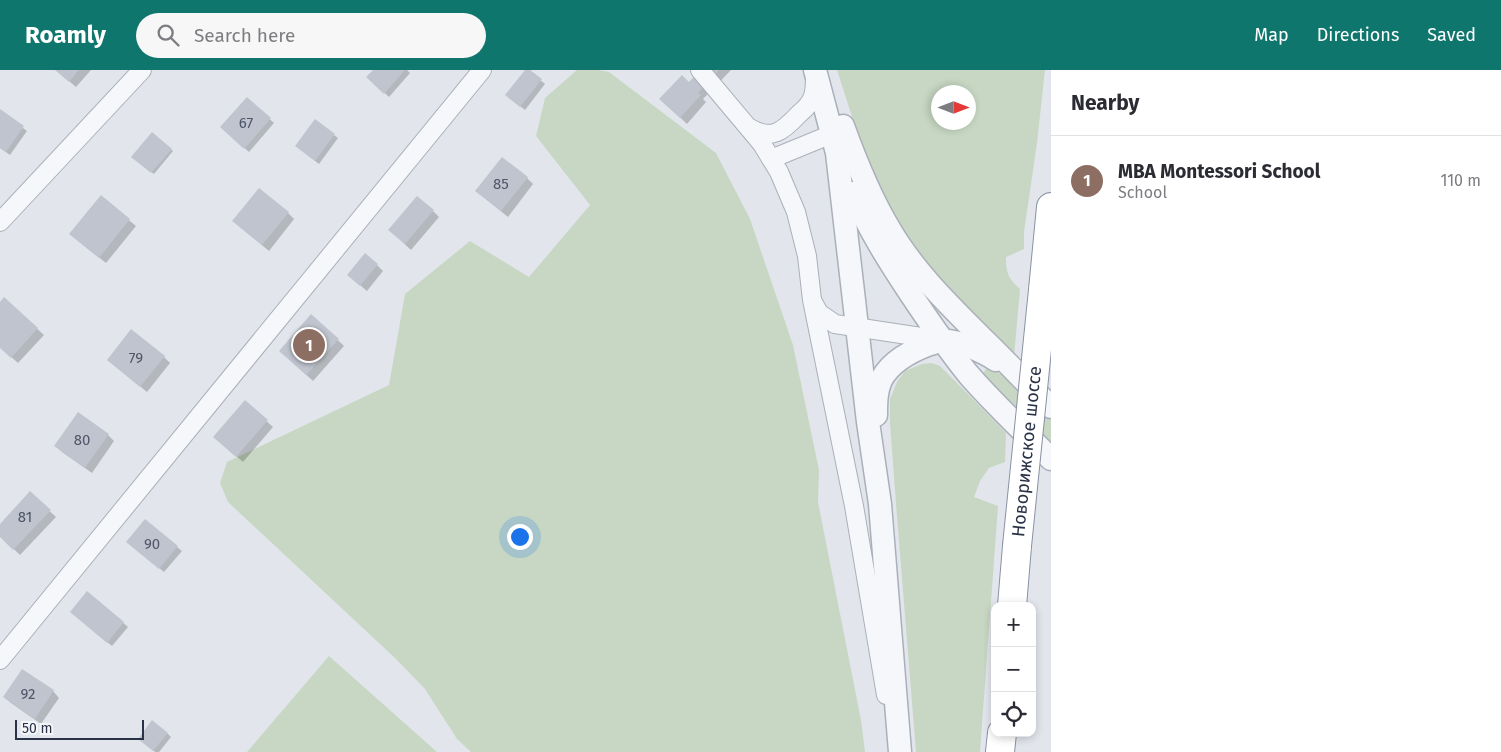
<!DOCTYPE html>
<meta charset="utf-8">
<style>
:root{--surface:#fff;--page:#f7f7f7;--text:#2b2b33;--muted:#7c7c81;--line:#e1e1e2;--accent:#0f766e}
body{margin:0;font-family:"Fira Sans",sans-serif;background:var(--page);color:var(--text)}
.controls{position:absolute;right:15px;bottom:15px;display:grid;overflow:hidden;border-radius:10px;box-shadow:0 2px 8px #0003}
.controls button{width:45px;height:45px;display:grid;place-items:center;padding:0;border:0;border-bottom:1px solid var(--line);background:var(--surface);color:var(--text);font:25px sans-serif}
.compass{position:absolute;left:931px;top:15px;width:45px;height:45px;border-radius:50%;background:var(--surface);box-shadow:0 2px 8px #0003;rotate:90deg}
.scale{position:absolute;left:15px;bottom:12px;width:129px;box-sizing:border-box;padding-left:5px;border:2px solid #293246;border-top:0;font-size:14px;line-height:18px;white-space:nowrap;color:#293246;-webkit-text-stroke:4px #f3f5f9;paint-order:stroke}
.you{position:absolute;left:519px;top:466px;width:18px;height:18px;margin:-12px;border:4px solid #fff;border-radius:50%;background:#1a73e8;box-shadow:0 0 0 8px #1a73e833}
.badge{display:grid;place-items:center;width:32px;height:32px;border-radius:50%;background:var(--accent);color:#fff;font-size:16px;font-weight:700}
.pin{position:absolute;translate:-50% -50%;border:2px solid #fff;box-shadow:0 1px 5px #0006}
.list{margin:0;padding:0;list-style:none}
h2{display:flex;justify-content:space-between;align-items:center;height:65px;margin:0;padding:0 20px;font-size:21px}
h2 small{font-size:16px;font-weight:400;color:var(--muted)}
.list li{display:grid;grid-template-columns:32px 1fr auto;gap:15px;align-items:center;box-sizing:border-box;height:90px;padding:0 20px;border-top:1px solid var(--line)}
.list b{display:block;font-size:19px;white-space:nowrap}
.list p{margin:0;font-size:16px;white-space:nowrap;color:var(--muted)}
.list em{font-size:16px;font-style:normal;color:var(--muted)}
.icon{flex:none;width:28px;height:28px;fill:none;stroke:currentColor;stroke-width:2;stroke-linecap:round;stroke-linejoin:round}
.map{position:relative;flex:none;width:1051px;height:682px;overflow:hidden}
header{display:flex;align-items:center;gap:30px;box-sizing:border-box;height:70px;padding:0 25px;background:var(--accent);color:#fff}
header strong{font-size:24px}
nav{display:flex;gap:28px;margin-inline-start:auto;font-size:18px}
.search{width:350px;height:45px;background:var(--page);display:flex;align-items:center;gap:12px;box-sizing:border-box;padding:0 18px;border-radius:28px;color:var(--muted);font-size:19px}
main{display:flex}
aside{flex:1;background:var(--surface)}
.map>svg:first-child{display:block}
.green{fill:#c7d7c3;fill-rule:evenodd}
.shadow{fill:#0003}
.building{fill:#bfc4cf}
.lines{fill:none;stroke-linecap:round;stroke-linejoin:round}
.minor-casing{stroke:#aab0ba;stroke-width:20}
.tertiary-casing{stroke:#aab0ba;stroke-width:25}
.motorway-casing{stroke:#8892a4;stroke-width:30}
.minor{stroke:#f6f7fa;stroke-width:18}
.tertiary{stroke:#f6f7fa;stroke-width:22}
.motorway{stroke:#fff;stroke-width:28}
.motorway-bridge-casing{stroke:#8892a4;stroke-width:30;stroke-linecap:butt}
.motorway-bridge{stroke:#fff;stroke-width:28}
.labels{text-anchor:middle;stroke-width:4.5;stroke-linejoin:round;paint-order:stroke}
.number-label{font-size:15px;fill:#4e5668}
.street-label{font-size:18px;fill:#293246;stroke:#f3f5f9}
</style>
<header>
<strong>Roamly</strong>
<div class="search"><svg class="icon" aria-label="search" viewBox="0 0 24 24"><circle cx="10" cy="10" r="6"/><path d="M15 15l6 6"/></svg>Search here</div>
<nav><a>Map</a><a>Directions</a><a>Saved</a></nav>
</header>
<main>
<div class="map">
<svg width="1051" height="682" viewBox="0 0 1051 682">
<rect width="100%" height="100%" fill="#e2e6ec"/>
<g class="green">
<path d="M577,0H599L609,2L716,83L750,149L793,275L819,400L818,432L861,650L865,682H471L457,669L425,619L396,589L228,432L220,413L227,392L389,315L405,224L470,171L529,207L590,135L536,66L545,28Z"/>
<path d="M837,0H1045L1037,73L1024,162V179L1006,187C1006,203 1008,208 1020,219L1014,287L944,216L899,157L866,90ZM938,22H968V52H938Z"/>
<path d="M932,293L940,296L956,312L1006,363L1005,392L989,398L980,411L974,427L998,436L980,682H916L896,434L890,353V329L897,312L905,301L922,294Z"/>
<path d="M986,299C1004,298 1038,338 1051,350V378L984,307L983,303Z"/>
<path d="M329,586L437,682H247Z"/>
</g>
<g class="shadow">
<path d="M56,0H91L76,17Z"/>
<path d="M375,0H407L410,3L389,27L368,7Z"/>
<path d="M526,0H528L545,14L525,40L511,29Z"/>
<path d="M701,0H731L703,29L706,32L687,54L661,29L689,13Z"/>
<path d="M247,29L274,53L249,82L222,57Z"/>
<path d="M0,41L27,61L10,85L0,78Z"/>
<path d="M152,64L173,81L154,104L133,87Z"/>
<path d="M334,65L338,68L319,94L301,80Z"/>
<path d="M527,108L533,114L508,147L476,121Z"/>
<path d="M101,127L136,156L106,193L77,170Z"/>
<path d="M433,141L439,147L411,180L396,166Z"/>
<path d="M288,143L294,149L269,181L240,157Z"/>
<path d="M377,195L383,201L367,221L355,211Z"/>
<path d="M4,229L44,265L18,293L0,277V233Z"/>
<path d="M312,246L344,276L313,311L287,287Z"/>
<path d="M164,287L170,293L147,322L108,290Z"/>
<path d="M245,332L273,357L243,392L221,373Z"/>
<path d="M79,344L108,365L114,371L92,403L62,382L56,376Z"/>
<path d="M30,423L56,447L20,485L0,466V456Z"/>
<path d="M145,451L182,481L164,502L132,476Z"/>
<path d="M88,523L128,557L112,576L76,546Z"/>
<path d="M22,601L53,621L59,628L41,654L11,633L4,627Z"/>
<path d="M167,663L171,667L159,682H155L144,672Z"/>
</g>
<g class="building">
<path d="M55,0H79L69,12Z"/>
<path d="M373,0H405L384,24L366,7Z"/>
<path d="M525,0H530L542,9L520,37L505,25Z"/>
<path d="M700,0H719L698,23L701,25L680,48L659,29L682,5L689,12Z"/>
<path d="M247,27L271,48L244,79L220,57Z"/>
<path d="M0,39L24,56L6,82L0,78Z"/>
<path d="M315,49L335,64L315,91L295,76Z"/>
<path d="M152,62L172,79L151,103L131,87Z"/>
<path d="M502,87L528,107L501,141L475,121Z"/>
<path d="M259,118L289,142L262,175L232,151Z"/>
<path d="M101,125L130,149L99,188L69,164Z"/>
<path d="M417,126L434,140L405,174L388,160Z"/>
<path d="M365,183L378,194L360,216L347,205Z"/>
<path d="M4,227L38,258L11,288L0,278V232Z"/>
<path d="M311,244L339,269L306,305L279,281Z"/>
<path d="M131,259L165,286L140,317L107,290Z"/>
<path d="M245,330L268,350L236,387L213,367Z"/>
<path d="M78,342L109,364L85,398L54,376Z"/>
<path d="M30,421L51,440L13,480L0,467V454Z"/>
<path d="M145,449L178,476L159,499L126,472Z"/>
<path d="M87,521L124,552L107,573L70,542Z"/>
<path d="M22,599L54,620L35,649L3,627Z"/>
<path d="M152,650L168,663L153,681L138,669Z"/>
</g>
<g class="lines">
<g class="minor-casing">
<g id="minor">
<path d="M700,0L762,74L779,102L796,142L807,186L812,230L854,436L886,625"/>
<path d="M750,58C772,71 783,61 799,44C805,39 811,33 813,26C815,20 815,13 815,7"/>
<path d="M771,89L832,64"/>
<path d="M0,152L142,0"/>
<path d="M813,232L819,243L835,254L941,270"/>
<path d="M0,590L482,0"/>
</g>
</g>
<g class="tertiary-casing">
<g id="tertiary">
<path d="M815,0L837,83L868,352L880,434L900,682"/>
<path d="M843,56C856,92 870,127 890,160C914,201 948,234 981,267C1005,290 1027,314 1051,337"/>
<path d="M853,123C869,160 890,193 912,226C930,253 948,279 968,304C994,334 1023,361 1051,389"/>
<path d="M876,345C876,333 876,321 881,310C891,291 911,281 930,274C934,273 938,271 942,271C956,269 984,282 996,290"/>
</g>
</g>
<g class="motorway-casing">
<g id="motorway">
<path d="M1043,220L1051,137"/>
<path d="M1012,536L1017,476"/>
<path d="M1000,682L1002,663"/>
</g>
</g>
<use href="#minor" class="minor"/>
<use href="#tertiary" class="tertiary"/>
<use href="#motorway" class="motorway"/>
<g class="motorway-bridge-casing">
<g id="motorway-bridge">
<path id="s1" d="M1017,476L1043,220"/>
</g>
</g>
<use href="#motorway-bridge" class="motorway-bridge"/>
</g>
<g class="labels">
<g class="number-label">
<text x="246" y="58">67</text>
<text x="501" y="119">85</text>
<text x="136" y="293">79</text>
<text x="82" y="375">80</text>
<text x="25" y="452">81</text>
<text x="152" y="479">90</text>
<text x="28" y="629">92</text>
</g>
<g class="street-label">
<text dy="6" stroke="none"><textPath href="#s1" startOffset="95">Новорижское шоссе</textPath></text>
</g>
</g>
</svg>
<div class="controls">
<button>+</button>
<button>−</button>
<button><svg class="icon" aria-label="locate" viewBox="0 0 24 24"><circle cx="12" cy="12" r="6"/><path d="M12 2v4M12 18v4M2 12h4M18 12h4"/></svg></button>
</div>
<svg class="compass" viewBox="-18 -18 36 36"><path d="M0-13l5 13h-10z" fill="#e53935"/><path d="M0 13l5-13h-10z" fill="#7c7c81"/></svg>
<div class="scale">50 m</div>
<div class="you"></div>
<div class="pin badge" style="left:309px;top:275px;background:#8d6e63">1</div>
</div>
<aside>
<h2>Nearby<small></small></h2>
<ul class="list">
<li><span class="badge" style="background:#8d6e63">1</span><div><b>MBA Montessori School</b><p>School</p></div><em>110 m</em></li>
</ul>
</aside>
</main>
